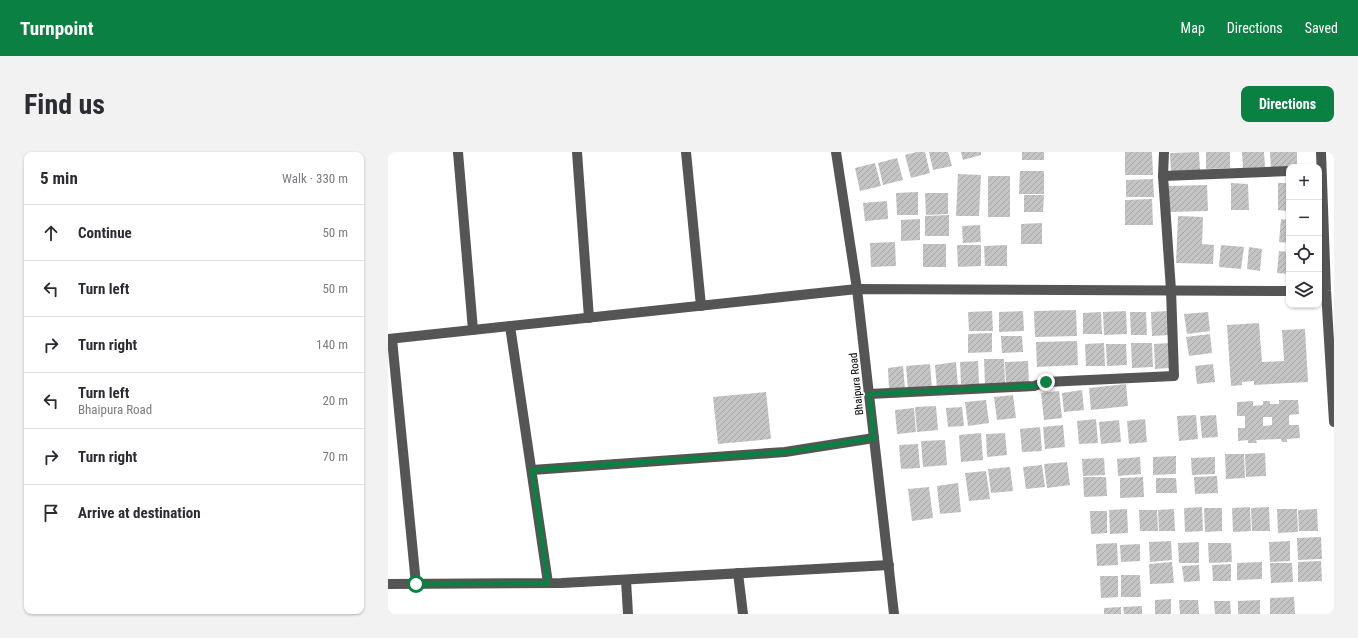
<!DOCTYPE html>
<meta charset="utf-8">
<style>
:root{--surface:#fff;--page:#f2f2f3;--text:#2b2b33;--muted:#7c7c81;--line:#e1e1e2;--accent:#0b8043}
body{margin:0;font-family:"Roboto Condensed",sans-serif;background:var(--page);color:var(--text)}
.controls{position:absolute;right:12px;top:12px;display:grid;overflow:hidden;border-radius:8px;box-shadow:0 1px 3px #0004}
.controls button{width:36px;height:36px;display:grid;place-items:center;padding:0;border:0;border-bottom:1px solid var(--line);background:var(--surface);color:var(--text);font:20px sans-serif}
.stop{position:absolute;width:12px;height:12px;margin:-9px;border:3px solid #0b8043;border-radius:50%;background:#fff}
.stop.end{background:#0b8043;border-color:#fff;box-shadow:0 1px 4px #0008}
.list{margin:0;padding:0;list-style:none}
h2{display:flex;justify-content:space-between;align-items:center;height:52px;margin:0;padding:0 16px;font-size:17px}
h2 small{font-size:13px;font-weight:400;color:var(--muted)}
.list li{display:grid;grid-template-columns:26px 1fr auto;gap:12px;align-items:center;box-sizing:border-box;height:56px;padding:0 16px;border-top:1px solid var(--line)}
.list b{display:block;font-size:15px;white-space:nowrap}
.list p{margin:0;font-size:13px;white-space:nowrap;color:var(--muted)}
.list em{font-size:13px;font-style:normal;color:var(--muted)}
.icon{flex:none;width:22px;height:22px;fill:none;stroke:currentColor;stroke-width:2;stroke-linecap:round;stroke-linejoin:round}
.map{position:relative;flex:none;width:946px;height:462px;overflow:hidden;border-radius:8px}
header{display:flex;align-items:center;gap:24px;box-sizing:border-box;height:56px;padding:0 20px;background:var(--accent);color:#fff}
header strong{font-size:19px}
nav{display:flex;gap:22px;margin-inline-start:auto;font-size:14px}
.intro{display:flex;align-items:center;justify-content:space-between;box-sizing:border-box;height:96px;padding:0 24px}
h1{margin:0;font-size:28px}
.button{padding:10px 18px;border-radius:8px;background:var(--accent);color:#fff;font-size:14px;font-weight:700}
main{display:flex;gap:24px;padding:0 24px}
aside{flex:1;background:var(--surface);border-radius:8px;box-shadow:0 1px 3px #0004}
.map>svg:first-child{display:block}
.building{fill:url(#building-hatch);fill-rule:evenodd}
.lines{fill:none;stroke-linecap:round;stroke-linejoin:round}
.minor{stroke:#555;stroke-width:10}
.route{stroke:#0b8043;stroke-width:5}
.labels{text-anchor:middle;stroke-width:3.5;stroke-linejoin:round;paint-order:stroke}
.street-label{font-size:11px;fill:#000;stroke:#fff}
</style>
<header>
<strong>Turnpoint</strong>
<nav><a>Map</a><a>Directions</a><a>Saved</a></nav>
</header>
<div class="intro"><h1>Find us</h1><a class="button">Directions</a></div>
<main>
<aside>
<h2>5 min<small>Walk · 330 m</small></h2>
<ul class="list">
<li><svg class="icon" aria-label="ahead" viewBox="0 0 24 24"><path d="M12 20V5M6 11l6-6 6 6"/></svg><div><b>Continue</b></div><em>50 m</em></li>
<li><svg class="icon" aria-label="left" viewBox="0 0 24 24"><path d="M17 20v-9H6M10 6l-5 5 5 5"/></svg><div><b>Turn left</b></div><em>50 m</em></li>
<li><svg class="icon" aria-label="right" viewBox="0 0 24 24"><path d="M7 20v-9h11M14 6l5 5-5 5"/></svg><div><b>Turn right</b></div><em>140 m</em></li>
<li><svg class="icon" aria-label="left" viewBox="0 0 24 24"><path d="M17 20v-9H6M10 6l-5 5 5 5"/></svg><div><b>Turn left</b><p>Bhaipura Road</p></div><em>20 m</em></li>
<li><svg class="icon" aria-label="right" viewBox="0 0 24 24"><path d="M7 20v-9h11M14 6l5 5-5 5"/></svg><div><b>Turn right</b></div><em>70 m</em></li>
<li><svg class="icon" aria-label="arrive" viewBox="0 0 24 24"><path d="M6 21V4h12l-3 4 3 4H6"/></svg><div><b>Arrive at destination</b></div></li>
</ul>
</aside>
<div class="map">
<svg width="946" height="462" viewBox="0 0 946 462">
<defs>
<pattern id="building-hatch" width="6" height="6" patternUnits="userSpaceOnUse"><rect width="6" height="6" fill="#c4c4c4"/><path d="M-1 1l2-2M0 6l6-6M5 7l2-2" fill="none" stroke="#a7a7a7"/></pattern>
</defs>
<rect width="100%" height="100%" fill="#fff"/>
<g class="building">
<path d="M529,0H537L542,21L523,26L517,3Z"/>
<path d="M541,0H560L564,14L545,18Z"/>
<path d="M573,0H593V3L575,8Z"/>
<rect x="634" y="0" width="22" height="8"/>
<path d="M737,0H764L765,23H737Z"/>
<path d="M811,0L812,18L783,20L782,1Z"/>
<path d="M818,0H842V16L818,17Z"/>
<path d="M854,0H876L877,15L855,16Z"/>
<path d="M882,0H909V15L883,17Z"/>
<path d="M509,6L515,28L495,33L490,11Z"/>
<path d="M487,11L493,34L472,39L467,16Z"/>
<path d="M632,19H656V42H631Z"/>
<path d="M570,22L593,23L591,64H568Z"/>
<rect x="600" y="24" width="22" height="41"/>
<path d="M765,27L766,45H738V28Z"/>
<path d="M843,31L860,32L861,58H843Z"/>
<path d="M890,31H901V59L890,58Z"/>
<path d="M819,33L820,59L781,60V34Z"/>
<path d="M530,40V63H509L508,41Z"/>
<path d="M537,41H560V62L538,63Z"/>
<path d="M636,43H656L655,60H636Z"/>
<path d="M764,47L765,73H737V48Z"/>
<path d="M499,49L500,67L477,69L475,51Z"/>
<path d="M561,63V84H537V64Z"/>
<path d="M790,64L815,65L814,92L826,93L825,112L788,111Z"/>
<path d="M532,67V88L513,89V68Z"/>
<path d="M893,67L901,68V91L891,90Z"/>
<path d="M654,71V92H633V72Z"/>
<path d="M592,73L593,90L575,91L574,74Z"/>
<path d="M507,90L508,114L483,115L482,91Z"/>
<rect x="535" y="92" width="23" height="23"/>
<path d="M569,93H593V114L570,115Z"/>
<path d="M619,93V114H597L596,94Z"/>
<path d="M833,93L856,95L853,117L831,115Z"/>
<path d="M861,95L874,97L872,119L859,117Z"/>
<path d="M891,99L901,100V122L889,121Z"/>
<path d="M688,158L689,184L647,185L646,159Z"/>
<path d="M604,159L605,179H581L580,160Z"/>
<path d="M635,159L636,179L611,180V160Z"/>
<path d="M738,159L739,182L716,183L715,160Z"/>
<path d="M780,159L781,183L764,184L763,160Z"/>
<path d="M713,160L714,182H695V161Z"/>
<path d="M742,160H758L759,183H743Z"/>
<path d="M820,160L822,179L799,182L796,162Z"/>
<path d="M871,171L874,210L896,209L894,178L917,177L920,230L866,233V229L854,230V233L843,234L839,173Z"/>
<path d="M604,181V200L580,201V182Z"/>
<path d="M822,182L824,201L801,204L798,185Z"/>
<path d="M613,184H634L635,200L614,201Z"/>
<path d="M689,189L690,213L649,215L648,190Z"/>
<path d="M716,191L717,214H698L697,192Z"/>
<path d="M743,191H764L765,215L744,216Z"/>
<path d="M780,191L781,216L767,217L766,192Z"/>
<path d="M718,192H738L739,213L719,214Z"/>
<path d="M596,207H616L617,232L597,233Z"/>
<path d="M590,209L591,232H573L572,210Z"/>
<path d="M640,209L641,233L618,234L617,210Z"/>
<path d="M568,210L570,235L549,237L547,213Z"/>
<path d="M542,212L544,236L520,238L518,214Z"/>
<path d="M825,212L827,230L809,232L807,214Z"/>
<path d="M515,214L517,237L501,238L500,216Z"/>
<path d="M738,232L740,254L703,258L701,236Z"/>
<path d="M694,238L696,258L676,260L674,241Z"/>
<path d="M671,239L674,266L656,268L653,241Z"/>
<path d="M378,240L383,287L330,292L325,245Z"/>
<path d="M625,243L628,266L609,268L606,245Z"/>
<path d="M598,248L601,271L580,274L577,250Z"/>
<path d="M891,248H910L911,262L901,263V273H911L912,286L899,287V290H894L893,287L868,288L869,291H860V288L850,289V276H857V264H849V250L865,249V254L875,253V249H882V252H891ZM875,265H884V273L875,274Z"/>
<path d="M548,254L550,278L529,280L527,255Z"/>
<path d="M574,255L576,274L560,275L558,256Z"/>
<path d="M526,256L528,280L509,282L507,258Z"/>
<path d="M808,263L810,287L791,289L789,264Z"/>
<path d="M828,263L830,285L814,286L812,264Z"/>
<path d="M708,267L710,291L691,292L689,269Z"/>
<path d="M757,267L759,290L741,292L739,269Z"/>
<path d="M731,268L733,290L713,292L711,270Z"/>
<path d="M675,273L677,295L657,297L655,275Z"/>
<path d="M652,275L654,299L634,300L632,277Z"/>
<path d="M593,281L595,308L573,310L571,283Z"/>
<path d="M617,281L619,303L599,305L598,282Z"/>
<path d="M557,288L559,313L535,315L533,289Z"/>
<path d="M530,292L532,316L513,317L511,293Z"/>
<path d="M877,301L878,324L858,325L857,302Z"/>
<path d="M837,302H856L857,326L838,327Z"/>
<path d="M788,304V322L765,323V305Z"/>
<path d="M752,305L753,322L730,324L729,307Z"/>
<path d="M827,305V322L804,323L803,306Z"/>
<path d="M716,306L717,323L695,324L694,307Z"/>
<path d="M679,310L682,333L659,336L656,312Z"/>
<path d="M654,313L657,335L638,337L635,315Z"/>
<path d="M622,315L625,339L603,341L600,317Z"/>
<path d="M598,319L602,347L581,349L577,321Z"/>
<path d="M829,324L830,341L807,342L806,325Z"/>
<path d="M695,325H718L719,344L696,345Z"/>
<path d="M755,325L756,345L732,346V326Z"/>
<path d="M768,326H788L789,341H768Z"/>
<path d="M570,331L573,360L552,362L549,334Z"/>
<path d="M541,335L545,366L524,369L520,337Z"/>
<path d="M814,355L815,379L797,380L796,356Z"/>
<path d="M862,355L863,379L845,380L844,356Z"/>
<path d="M881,355L882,379H864L863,356Z"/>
<path d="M816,356H834V379L817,380Z"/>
<path d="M739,357L740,381L722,382L721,358Z"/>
<path d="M786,357L787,379H771L770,358Z"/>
<path d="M889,357H909L910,380L890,381Z"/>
<path d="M929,357L930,379H911L910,358Z"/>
<path d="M751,358H769L770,379H752Z"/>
<path d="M702,359H719V381L703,382Z"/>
<path d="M933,385L934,407L910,408L909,386Z"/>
<path d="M783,389L784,408L762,410L761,390Z"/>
<path d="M902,389V409L882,410L881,390Z"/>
<path d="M811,390V411H791L790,391Z"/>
<path d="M729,391L730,413L709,414L708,392Z"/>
<path d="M820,391H843L844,410L821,411Z"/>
<path d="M752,392V409L733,410L732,393Z"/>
<path d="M933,409L934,429L910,430V410Z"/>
<path d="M784,410L786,431L762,432L761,412Z"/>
<path d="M874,410V427L849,428V411Z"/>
<path d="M882,411H904L905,430L883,431Z"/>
<path d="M843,412V429H825L824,413Z"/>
<path d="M811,413L812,429L796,430L794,414Z"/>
<path d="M733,423H752L753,445H733Z"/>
<path d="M712,424H730V445L713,446Z"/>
<path d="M906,445L907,462H882V446Z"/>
<path d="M783,447V462H767V448Z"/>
<path d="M791,448H810L811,462H792Z"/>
<path d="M872,448V462H850V449Z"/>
<path d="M826,449H842L843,462H827Z"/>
<path d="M754,454V462H736L735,455Z"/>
<path d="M733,455V462H716V456Z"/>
</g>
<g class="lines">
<g class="minor">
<path d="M70,0L85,178"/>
<path d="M189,0L201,166"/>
<path d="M298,0L313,154"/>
<path d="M448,0L469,137L506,462"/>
<path d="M933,0L938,139L946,270"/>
<path d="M775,24L901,19"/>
<path d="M122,174L160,431"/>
<path d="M0,187L469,137L901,139"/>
<path d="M4,187L28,432"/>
<path d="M481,242L646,234L658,230L786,224L783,138L775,24L776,0"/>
<path d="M144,318L397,300L486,286"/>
<path d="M350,421L355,462"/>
<path d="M238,428L240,462"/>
<path d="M0,432L174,431L501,413"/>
</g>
</g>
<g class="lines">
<path class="route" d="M28,432L160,431L144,318L397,300L486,286L481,242L646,234L658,230"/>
</g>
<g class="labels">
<g class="street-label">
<text transform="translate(468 232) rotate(-96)" y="4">Bhaipura Road</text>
</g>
</g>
</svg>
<div class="controls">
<button>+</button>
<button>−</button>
<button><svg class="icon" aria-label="locate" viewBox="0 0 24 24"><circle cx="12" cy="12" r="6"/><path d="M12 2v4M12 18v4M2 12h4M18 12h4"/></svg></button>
<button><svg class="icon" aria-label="layers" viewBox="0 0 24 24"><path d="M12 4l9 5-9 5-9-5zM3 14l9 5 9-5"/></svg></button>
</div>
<div class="stop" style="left:28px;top:432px"></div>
<div class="stop end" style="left:658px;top:230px"></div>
</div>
</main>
